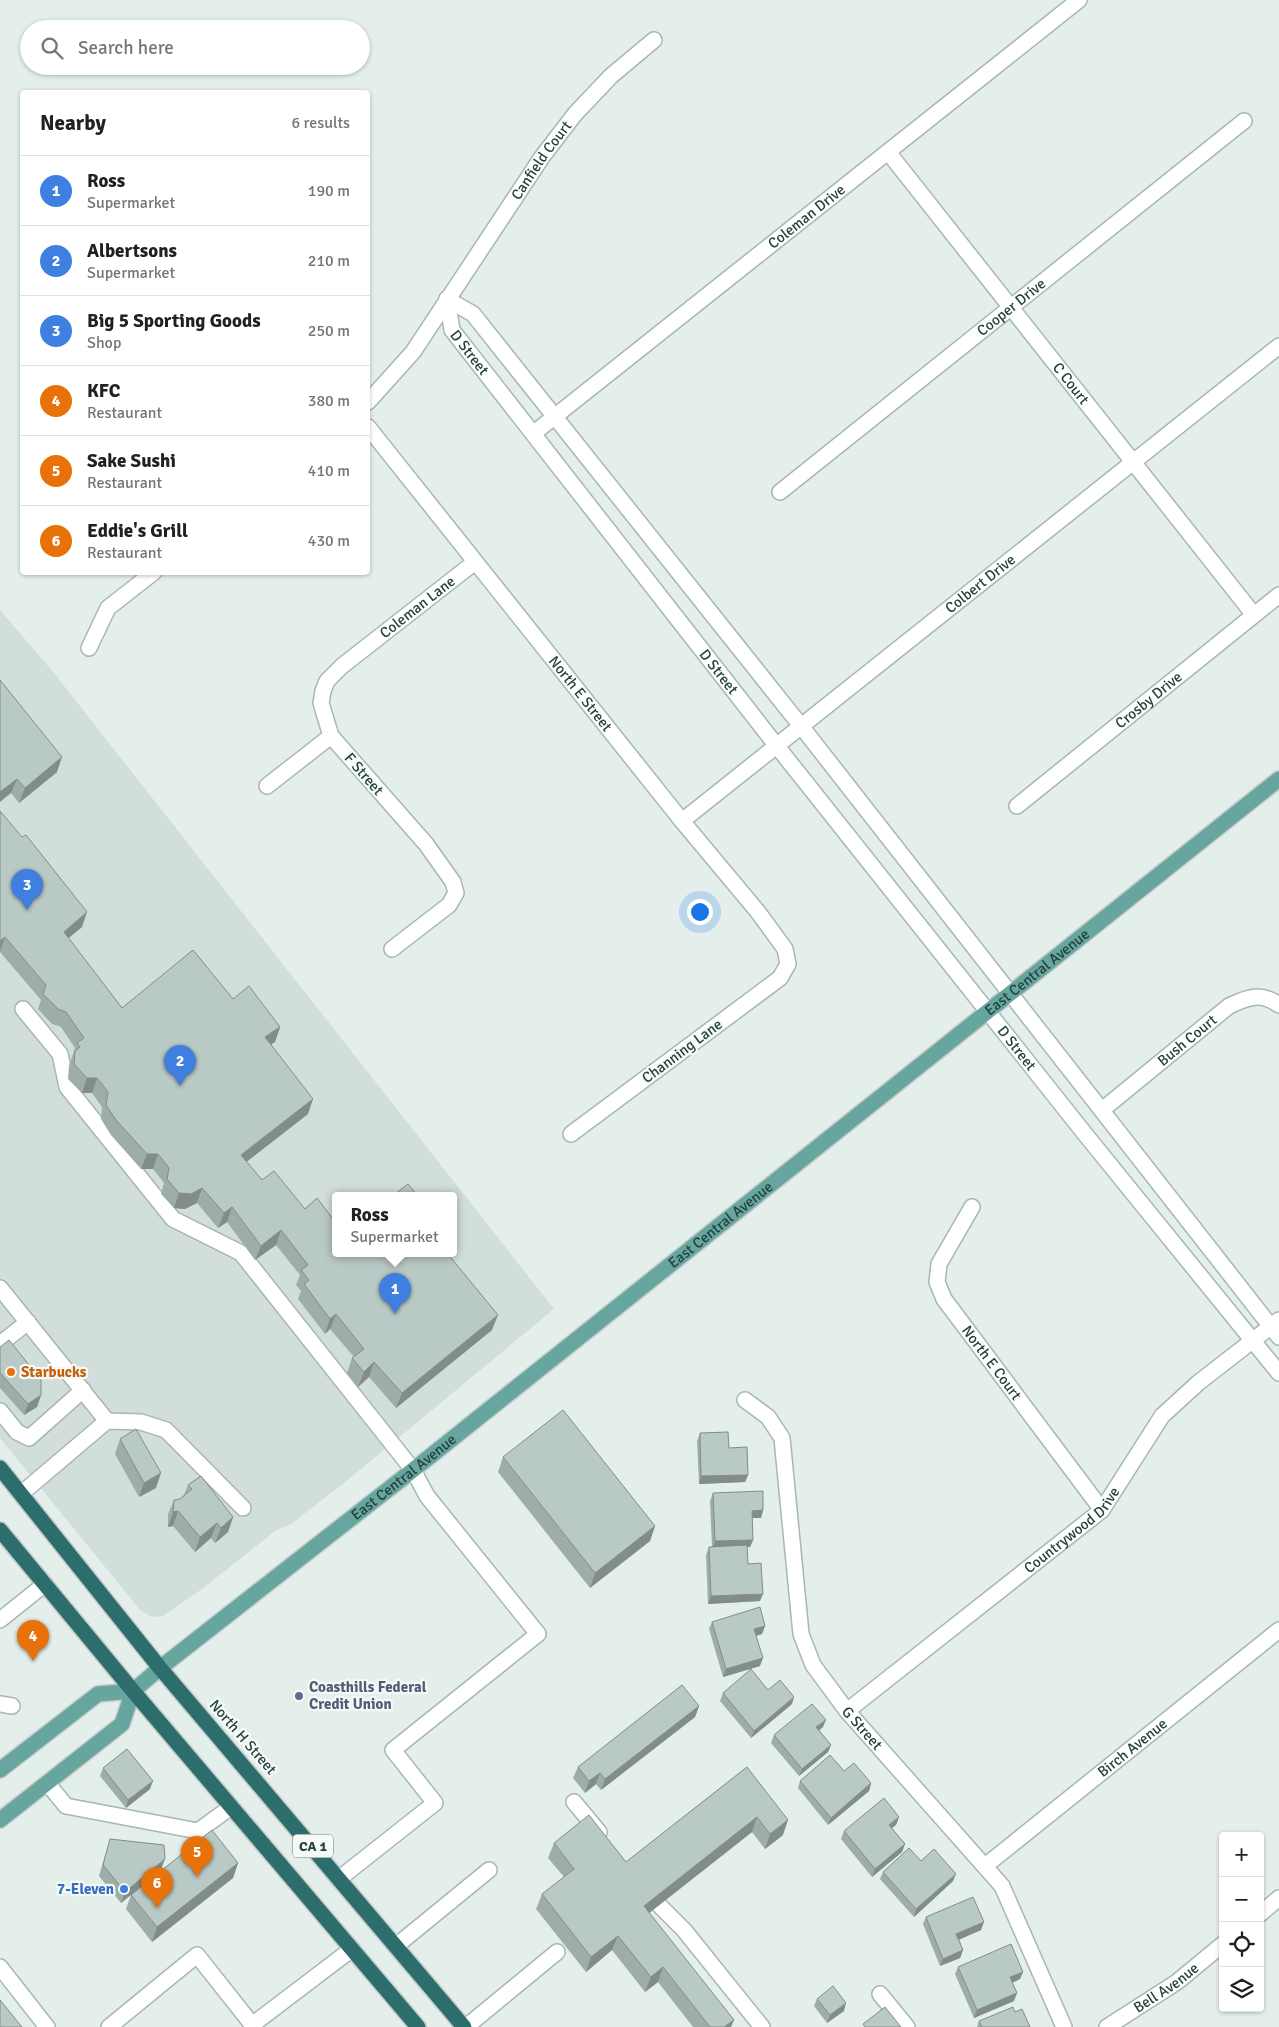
<!DOCTYPE html>
<meta charset="utf-8">
<style>
:root{--surface:#fff;--page:#f6f6f6;--text:#202124;--muted:#757577;--line:#e0e0e0;--accent:#80583c}
body{margin:0;font-family:Signika,sans-serif;background:var(--page);color:var(--text)}
.controls{position:absolute;right:15px;bottom:15px;display:grid;overflow:hidden;border-radius:5px;box-shadow:0 1px 4px #0004}
.controls button{width:45px;height:45px;display:grid;place-items:center;padding:0;border:0;border-bottom:1px solid var(--line);background:var(--surface);color:var(--text);font:25px sans-serif}
.you{position:absolute;left:699px;top:911px;width:18px;height:18px;margin:-12px;border:4px solid #fff;border-radius:50%;background:#1a73e8;box-shadow:0 0 0 8px #1a73e833}
.badge{display:grid;place-items:center;width:32px;height:32px;border-radius:50%;background:var(--accent);color:#fff;font-size:16px;font-weight:700}
.pin{position:absolute;translate:-50% -41px;filter:drop-shadow(0 1px 2px #0008)}
.pin::after{content:'';position:absolute;top:26px;width:18px;height:15px;background:inherit;clip-path:polygon(0 0,100% 0,50% 100%)}
.popup{position:absolute;left:332px;top:1192px;width:125px;height:65px;box-sizing:border-box;display:grid;place-content:center;border-radius:5px;background:var(--surface);filter:drop-shadow(0 1px 4px #0005);font-size:16px;white-space:nowrap;color:var(--muted)}
.popup b{font-size:19px;color:var(--text)}
.popup::after{content:'';position:absolute;left:50%;top:100%;margin-left:-10px;border:10px solid transparent;border-top-color:var(--surface)}
.list{margin:0;padding:0;list-style:none}
h2{display:flex;justify-content:space-between;align-items:center;height:65px;margin:0;padding:0 20px;font-size:21px}
h2 small{font-size:16px;font-weight:400;color:var(--muted)}
.list li{display:grid;grid-template-columns:32px 1fr auto;gap:15px;align-items:center;box-sizing:border-box;height:70px;padding:0 20px;border-top:1px solid var(--line)}
.list b{display:block;font-size:19px;white-space:nowrap}
.list p{margin:0;font-size:16px;white-space:nowrap;color:var(--muted)}
.list em{font-size:16px;font-style:normal;color:var(--muted)}
.icon{flex:none;width:28px;height:28px;fill:none;stroke:currentColor;stroke-width:2;stroke-linecap:round;stroke-linejoin:round}
.map{position:relative;flex:none;width:1279px;height:2027px;overflow:hidden}
.search{position:absolute;background:var(--surface);box-shadow:0 1px 4px #0004;left:20px;top:20px;width:350px;height:55px;display:flex;align-items:center;gap:12px;box-sizing:border-box;padding:0 18px;border-radius:28px;color:var(--muted);font-size:19px}
.panel{position:absolute;background:var(--surface);box-shadow:0 1px 4px #0004;left:20px;top:90px;width:350px;height:485px;border-radius:5px}
.map>svg:first-child{display:block}
.built{fill:#d2dedb;fill-rule:evenodd}
.lines{fill:none;stroke-linecap:round;stroke-linejoin:round}
.minor-casing{stroke:#a6b7b4;stroke-width:18}
.major-casing{stroke:#c1cac9;stroke-width:18}
.highway-casing{stroke:#c1cac9;stroke-width:18}
.minor{stroke:#fff;stroke-width:15}
.major{stroke:#67a59f;stroke-width:15}
.highway{stroke:#2d6e6c;stroke-width:15}
.wall{fill:#9fada9}
.shaded-wall{fill:#828d8a}
.building{fill:#b9c9c5;stroke:#828d8a}
.food-dot{fill:#e8710a;stroke:#f5faf8;stroke-width:2}
.service-dot{fill:#5c6f8a;stroke:#f5faf8;stroke-width:2}
.shop-dot{fill:#3f7fe0;stroke:#f5faf8;stroke-width:2}
.labels{text-anchor:middle;stroke-width:4.5;stroke-linejoin:round;paint-order:stroke}
.shield{fill:#f5faf8;stroke:#627876;stroke-width:1}
.shield-label{font-size:14px;font-weight:bold;fill:#23413e}
.street-label{font-size:15px;fill:#23413e;stroke:#f5faf8}
.food-label{font-size:15px;font-weight:bold;fill:#c56008;stroke:#f5faf8;text-anchor:start}
.service-label{font-size:15px;font-weight:bold;fill:#4e5e75;stroke:#f5faf8;text-anchor:start}
.shop-label{font-size:15px;font-weight:bold;fill:#366cbe;stroke:#f5faf8;text-anchor:end}
</style>
<div class="map">
<svg width="1279" height="2027" viewBox="0 0 1279 2027">
<rect width="100%" height="100%" fill="#e4eeeb"/>
<path class="built" d="M0,610L54,673L554,1309L344,1483L291,1524L275,1531L202,1589L163,1616L152,1617L141,1611L0,1438ZM336,1195H454V1253H336Z"/>
<g class="lines">
<g class="minor-casing">
<g id="minor">
<path id="s1" d="M888,152L1254,615"/>
<path id="s2" d="M447,299L452,330L776,745L1085,1134L1279,1373"/>
<path d="M447,299L473,314L801,726L1279,1337"/>
<path id="s3" d="M368,402L413,352L542,157L575,114L611,76L654,40"/>
<path id="s4" d="M368,427L682,821L758,912L785,949L788,964L780,978L571,1134"/>
<path id="s5" d="M534,433L1079,0"/>
<path id="s6" d="M780,492L1244,121"/>
<path d="M89,648L108,608L154,572"/>
<path d="M267,786L331,736"/>
<path id="s7" d="M1017,806L1279,595"/>
<path id="s8" d="M682,821L1279,346"/>
<path id="s9" d="M392,949L449,905L456,893L453,882L426,844L331,736L321,703L323,691L327,681L342,666L475,562"/>
<path d="M23,1009L60,1054L67,1087L173,1219L241,1253L413,1470L427,1496L538,1634L393,1750L435,1803L340,1878"/>
<path id="s10" d="M1102,1110L1229,1006C1248,997 1261,992 1279,1005"/>
<path id="s11" d="M972,1207L939,1264L937,1282L944,1299L1102,1510"/>
<path d="M0,1288L107,1421"/>
<path d="M0,1344L28,1322"/>
<path id="s12" d="M745,1400L768,1417L782,1438L801,1634L813,1665L847,1711L1002,1886L1064,2027"/>
<path d="M0,1411L17,1432L29,1438L83,1390"/>
<path d="M22,1493L107,1421L141,1422L166,1430L243,1508"/>
<path d="M0,1620L45,1584"/>
<path d="M0,1704L12,1706"/>
<path id="s13" d="M847,1711L1102,1510L1162,1416L1198,1383L1279,1320"/>
<path d="M48,1784L66,1806L198,1831L231,1807"/>
<path d="M574,1802L599,1832"/>
<path id="s14" d="M985,1866L1279,1630"/>
<path d="M659,1905L684,1930L762,2027"/>
<path d="M1260,1914L1279,1898"/>
<path d="M396,1946L489,1870"/>
<path d="M0,1967L47,2027"/>
<path d="M880,1994L907,2027"/>
<path d="M252,2025L352,1949"/>
<path d="M109,2027L197,1955L254,2027"/>
<path d="M466,2027L557,1952"/>
<path id="s15" d="M1107,2027L1177,1982L1223,1944"/>
</g>
</g>
<g class="major-casing">
<g id="major">
<path d="M0,1770L98,1694L133,1691"/>
<path id="s16" d="M0,1820L122,1724L133,1691L160,1668L413,1470L1279,779"/>
</g>
</g>
<g class="highway-casing">
<g id="highway">
<path d="M0,1468L160,1668L464,2027"/>
<path d="M0,1530L133,1691L418,2027"/>
</g>
</g>
<use href="#minor" class="minor"/>
<use href="#major" class="major"/>
<use href="#highway" class="highway"/>
</g>
<g class="wall">
<path d="M0,680L57,772L19,803L11,793Z"/>
<path d="M0,811L82,927L68,938L122,1008L233,999L280,1027L275,1042L271,1044L308,1114L246,1162L262,1180L336,1253L492,1330L396,1408L369,1377L358,1387L347,1373L352,1358L354,1357L330,1329L325,1334L298,1299L301,1291L296,1285L300,1275L276,1245L255,1260L227,1222L218,1228L197,1203L185,1209L174,1208L161,1194L164,1183L153,1169H141L111,1135L101,1119L102,1107L92,1093H82L68,1079L69,1066L75,1048L61,1027L52,1024L38,1009L41,1000L0,952Z"/>
<path d="M0,1347L41,1395L37,1407L24,1415L0,1388Z"/>
<path d="M700,1433L729,1448L748,1475L745,1482L699,1484L697,1441Z"/>
<path d="M120,1439L156,1488L139,1497L115,1454Z"/>
<path d="M503,1457L655,1526L650,1541L590,1588L498,1472Z"/>
<path d="M188,1485L233,1517L228,1532L215,1543L211,1538L195,1552L173,1526L168,1527V1514L174,1500L180,1499L184,1495Z"/>
<path d="M713,1493L763,1510L761,1518H752L753,1540L750,1547H747L748,1564L760,1601L708,1604L706,1555L709,1547H712L710,1501Z"/>
<path d="M712,1622L765,1626L762,1634L756,1636L760,1666L723,1677L709,1629Z"/>
<path d="M768,1690L792,1704L751,1738L720,1701L723,1693Z"/>
<path d="M699,1706L695,1717L601,1790L596,1784L585,1793L573,1778L578,1767Z"/>
<path d="M823,1727L819,1730L831,1745L828,1752L799,1776L771,1743L774,1735Z"/>
<path d="M747,1767L783,1835L765,1849L752,1832L649,1913L731,2027H693L658,1982L645,1992L612,1950L586,1972L536,1909L542,1894L564,1877L548,1858L554,1843L626,1862Z"/>
<path d="M103,1768L150,1789L126,1808L100,1776Z"/>
<path d="M844,1771L871,1783L869,1791L828,1825L798,1788L800,1781Z"/>
<path d="M899,1817L896,1825L892,1828L905,1844L902,1852L872,1877L841,1839L844,1831Z"/>
<path d="M110,1839L165,1859L160,1871L121,1903L99,1876Z"/>
<path d="M921,1861L953,1881L914,1917L880,1879L883,1872Z"/>
<path d="M238,1863L233,1878L152,1942L126,1909L131,1895Z"/>
<path d="M926,1917L981,1930L959,1939L963,1950L960,1958L940,1966L923,1924Z"/>
<path d="M958,1967L1020,1979L1012,1983L1014,2001L974,2018L955,1974Z"/>
<path d="M817,1999L844,2011L827,2023L814,2006Z"/>
<path d="M1015,2012L1030,2027H977L979,2021Z"/>
</g>
<g class="shaded-wall">
<path d="M62,757L57,772L19,803L25,788Z"/>
<path d="M17,779L11,793L0,802V792Z"/>
<path d="M87,912L82,927L58,947L64,932Z"/>
<path d="M5,937L0,951V941Z"/>
<path d="M280,1027L275,1042L259,1052L265,1037Z"/>
<path d="M87,1078H97L92,1093H82Z"/>
<path d="M313,1099L308,1114L236,1170L241,1155Z"/>
<path d="M147,1154H158L153,1169H141Z"/>
<path d="M202,1188L197,1203L185,1209L174,1208L179,1193Z"/>
<path d="M232,1207L227,1222L218,1228L224,1213Z"/>
<path d="M281,1230L276,1245L255,1260L261,1246Z"/>
<path d="M336,1314L330,1329L325,1334L330,1319Z"/>
<path d="M498,1315L492,1330L396,1408L402,1393Z"/>
<path d="M374,1362L369,1377L358,1387L364,1372Z"/>
<path d="M41,1395L37,1407L24,1415L28,1404Z"/>
<path d="M161,1473L156,1488L139,1497L144,1483Z"/>
<path d="M748,1475L745,1482L699,1484L701,1476Z"/>
<path d="M763,1510L761,1518H749L752,1511Z"/>
<path d="M178,1511L173,1526L168,1527L173,1512Z"/>
<path d="M233,1517L228,1532L215,1543L221,1528Z"/>
<path d="M217,1523L211,1538L195,1552L200,1537Z"/>
<path d="M655,1526L650,1541L590,1588L595,1573Z"/>
<path d="M753,1540L750,1547L712,1549L715,1541Z"/>
<path d="M763,1594L760,1601L708,1604L711,1596Z"/>
<path d="M765,1626L762,1634L751,1637L754,1629Z"/>
<path d="M763,1658L760,1666L723,1677L726,1669Z"/>
<path d="M794,1697L792,1704L751,1738L754,1731Z"/>
<path d="M699,1706L695,1717L601,1790L605,1779Z"/>
<path d="M826,1720L823,1727L814,1735L816,1727Z"/>
<path d="M831,1745L828,1752L799,1776L802,1769Z"/>
<path d="M600,1773L596,1784L585,1793L589,1781Z"/>
<path d="M153,1781L150,1789L126,1808L128,1800Z"/>
<path d="M871,1783L869,1791L828,1825L831,1818Z"/>
<path d="M757,1817L752,1832L639,1921L644,1906Z"/>
<path d="M899,1817L896,1825L886,1832L889,1825Z"/>
<path d="M788,1820L783,1835L765,1849L770,1834Z"/>
<path d="M905,1844L902,1852L872,1877L875,1869Z"/>
<path d="M165,1859L160,1871L121,1903L125,1892Z"/>
<path d="M238,1863L233,1878L152,1942L157,1927Z"/>
<path d="M956,1874L953,1881L914,1917L916,1909Z"/>
<path d="M984,1922L981,1930L954,1942L956,1934Z"/>
<path d="M618,1936L612,1950L586,1972L591,1957Z"/>
<path d="M963,1950L960,1958L940,1966L943,1959Z"/>
<path d="M663,1967L658,1982L645,1992L651,1977Z"/>
<path d="M1023,1972L1020,1979L1007,1985L1010,1977Z"/>
<path d="M1017,1993L1014,2001L974,2018L977,2010Z"/>
<path d="M846,2003L844,2011L827,2023L830,2015Z"/>
<path d="M734,2020L731,2027H724Z"/>
</g>
<g class="building">
<path d="M0,680L62,757L25,788L17,779L0,792Z"/>
<path d="M0,811L22,837L26,835L87,912L64,932L122,1008L193,950L233,999L249,986L280,1027L265,1037L313,1099L241,1155L262,1180L274,1171L305,1209L317,1198L336,1223V1253H447L498,1315L402,1393L374,1362L364,1372L352,1358L364,1349L336,1314L330,1319L304,1284L309,1280L301,1270L308,1265L281,1230L261,1246L232,1207L224,1213L202,1188L191,1194L179,1193L167,1179L169,1168L158,1154H147L116,1120L106,1105L108,1092L97,1078H87L74,1064L75,1051L80,1047L77,1043L84,1038L66,1012L58,1009L43,994L46,985L5,937L0,941Z"/>
<path d="M408,1184L417,1195H394Z"/>
<path d="M9,1340L41,1380V1395L28,1404L0,1373V1347Z"/>
<path d="M563,1410L655,1526L595,1573L503,1457Z"/>
<path d="M136,1429L161,1473L144,1483L120,1439Z"/>
<path d="M728,1432L729,1448L747,1447L748,1475L701,1476L700,1433Z"/>
<path d="M201,1476L233,1517L221,1528L217,1523L200,1537L178,1511L173,1512L174,1500L180,1499L192,1489L188,1485Z"/>
<path d="M763,1491V1510L752,1511L753,1540L715,1541L713,1493Z"/>
<path d="M747,1545L748,1564L761,1563L763,1594L711,1596L709,1547Z"/>
<path d="M760,1607L765,1626L754,1629L763,1658L726,1669L712,1622Z"/>
<path d="M751,1669L768,1690L780,1680L794,1697L754,1731L723,1693Z"/>
<path d="M682,1685L699,1706L605,1779L600,1773L589,1781L578,1767Z"/>
<path d="M812,1704L826,1720L816,1727L831,1745L802,1769L774,1735Z"/>
<path d="M127,1749L153,1781L128,1800L103,1768Z"/>
<path d="M830,1755L844,1771L854,1763L871,1783L831,1818L800,1781Z"/>
<path d="M747,1767L788,1820L770,1834L757,1817L644,1906L734,2020L724,2027H710L663,1967L651,1977L618,1936L591,1957L542,1894L574,1869L554,1843L589,1815L626,1862Z"/>
<path d="M884,1798L899,1817L889,1825L905,1844L875,1869L844,1831Z"/>
<path d="M212,1830L238,1863L157,1927L131,1895Z"/>
<path d="M110,1839L164,1845L165,1859L125,1892L103,1865Z"/>
<path d="M909,1848L921,1861L934,1849L956,1874L916,1909L883,1872Z"/>
<path d="M973,1897L984,1922L956,1934L963,1950L943,1959L926,1917Z"/>
<path d="M1011,1944L1023,1972L1010,1977L1017,1993L977,2010L958,1967Z"/>
<path d="M833,1986L846,2003L830,2015L817,1999Z"/>
<path d="M0,2000L22,2027H0Z"/>
<path d="M885,2007L901,2027H865L863,2024Z"/>
<path d="M1013,2007L1015,2012L1022,2009L1030,2027H982L979,2021Z"/>
</g>
<circle class="food-dot" cx="11" cy="1372" r="5"/>
<circle class="service-dot" cx="299" cy="1696" r="5"/>
<circle class="shop-dot" cx="124" cy="1889" r="5"/>
<g class="labels">
<rect class="shield" x="293" y="1834.5" width="40" height="23" rx="4"/>
<g class="shield-label">
<text x="313" y="1851">CA 1</text>
</g>
<g class="street-label">
<text dy="5" stroke="none"><textPath href="#s3" startOffset="298">Canfield Court</textPath></text>
<text dy="5" stroke="none"><textPath href="#s5" startOffset="348">Coleman Drive</textPath></text>
<text dy="5" stroke="none"><textPath href="#s6" startOffset="296">Cooper Drive</textPath></text>
<text dy="5" stroke="none"><textPath href="#s2" startOffset="60">D Street</textPath></text>
<text dy="5" stroke="none"><textPath href="#s1" startOffset="295">C Court</textPath></text>
<text dy="5" stroke="none"><textPath href="#s8" startOffset="381">Colbert Drive</textPath></text>
<text dy="5" stroke="none"><textPath href="#s9" startOffset="462">Coleman Lane</textPath></text>
<text dy="5" stroke="none"><textPath href="#s2" startOffset="465">D Street</textPath></text>
<text dy="5" stroke="none"><textPath href="#s4" startOffset="341">North E Street</textPath></text>
<text dy="5" stroke="none"><textPath href="#s7" startOffset="169">Crosby Drive</textPath></text>
<text transform="translate(364 774) rotate(49)" y="5">F Street</text>
<text dy="5" stroke="none"><textPath href="#s16" startOffset="1345">East Central Avenue</textPath></text>
<text dy="5" stroke="none"><textPath href="#s10" startOffset="110">Bush Court</textPath></text>
<text dy="5" stroke="none"><textPath href="#s2" startOffset="945">D Street</textPath></text>
<text transform="translate(682 1051) rotate(-37)" y="5">Channing Lane</text>
<text dy="5" stroke="none"><textPath href="#s16" startOffset="940">East Central Avenue</textPath></text>
<text dy="5" stroke="none"><textPath href="#s11" startOffset="182">North E Court</textPath></text>
<text dy="5" stroke="none"><textPath href="#s16" startOffset="535">East Central Avenue</textPath></text>
<text dy="5" stroke="none"><textPath href="#s13" startOffset="289">Countrywood Drive</textPath></text>
<text dy="5" stroke="none"><textPath href="#s12" startOffset="364">G Street</textPath></text>
<text transform="translate(243 1737) rotate(49)" y="5">North H Street</text>
<text dy="5" stroke="none"><textPath href="#s14" startOffset="189">Birch Avenue</textPath></text>
<text dy="5" stroke="none"><textPath href="#s15" startOffset="71">Bell Avenue</textPath></text>
</g>
<g class="food-label">
<text x="21" y="1377">Starbucks</text>
</g>
<g class="service-label">
<text x="309" y="1692">Coasthills Federal<tspan x="309" dy="17">Credit Union</tspan></text>
</g>
<g class="shop-label">
<text x="114" y="1894">7-Eleven</text>
</g>
</g>
</svg>
<div class="controls">
<button>+</button>
<button>−</button>
<button><svg class="icon" aria-label="locate" viewBox="0 0 24 24"><circle cx="12" cy="12" r="6"/><path d="M12 2v4M12 18v4M2 12h4M18 12h4"/></svg></button>
<button><svg class="icon" aria-label="layers" viewBox="0 0 24 24"><path d="M12 4l9 5-9 5-9-5zM3 14l9 5 9-5"/></svg></button>
</div>
<div class="you"></div>
<div class="pin badge" style="left:395px;top:1314px;background:#3f7fe0">1</div>
<div class="popup"><b>Ross</b>Supermarket</div>
<div class="pin badge" style="left:180px;top:1086px;background:#3f7fe0">2</div>
<div class="pin badge" style="left:27px;top:910px;background:#3f7fe0">3</div>
<div class="pin badge" style="left:33px;top:1661px;background:#e8710a">4</div>
<div class="pin badge" style="left:197px;top:1877px;background:#e8710a">5</div>
<div class="pin badge" style="left:157px;top:1908px;background:#e8710a">6</div>
<div class="search"><svg class="icon" aria-label="search" viewBox="0 0 24 24"><circle cx="10" cy="10" r="6"/><path d="M15 15l6 6"/></svg>Search here</div>
<section class="panel">
<h2>Nearby<small>6 results</small></h2>
<ul class="list">
<li><span class="badge" style="background:#3f7fe0">1</span><div><b>Ross</b><p>Supermarket</p></div><em>190 m</em></li>
<li><span class="badge" style="background:#3f7fe0">2</span><div><b>Albertsons</b><p>Supermarket</p></div><em>210 m</em></li>
<li><span class="badge" style="background:#3f7fe0">3</span><div><b>Big 5 Sporting Goods</b><p>Shop</p></div><em>250 m</em></li>
<li><span class="badge" style="background:#e8710a">4</span><div><b>KFC</b><p>Restaurant</p></div><em>380 m</em></li>
<li><span class="badge" style="background:#e8710a">5</span><div><b>Sake Sushi</b><p>Restaurant</p></div><em>410 m</em></li>
<li><span class="badge" style="background:#e8710a">6</span><div><b>Eddie's Grill</b><p>Restaurant</p></div><em>430 m</em></li>
</ul>
</section>
</div>
